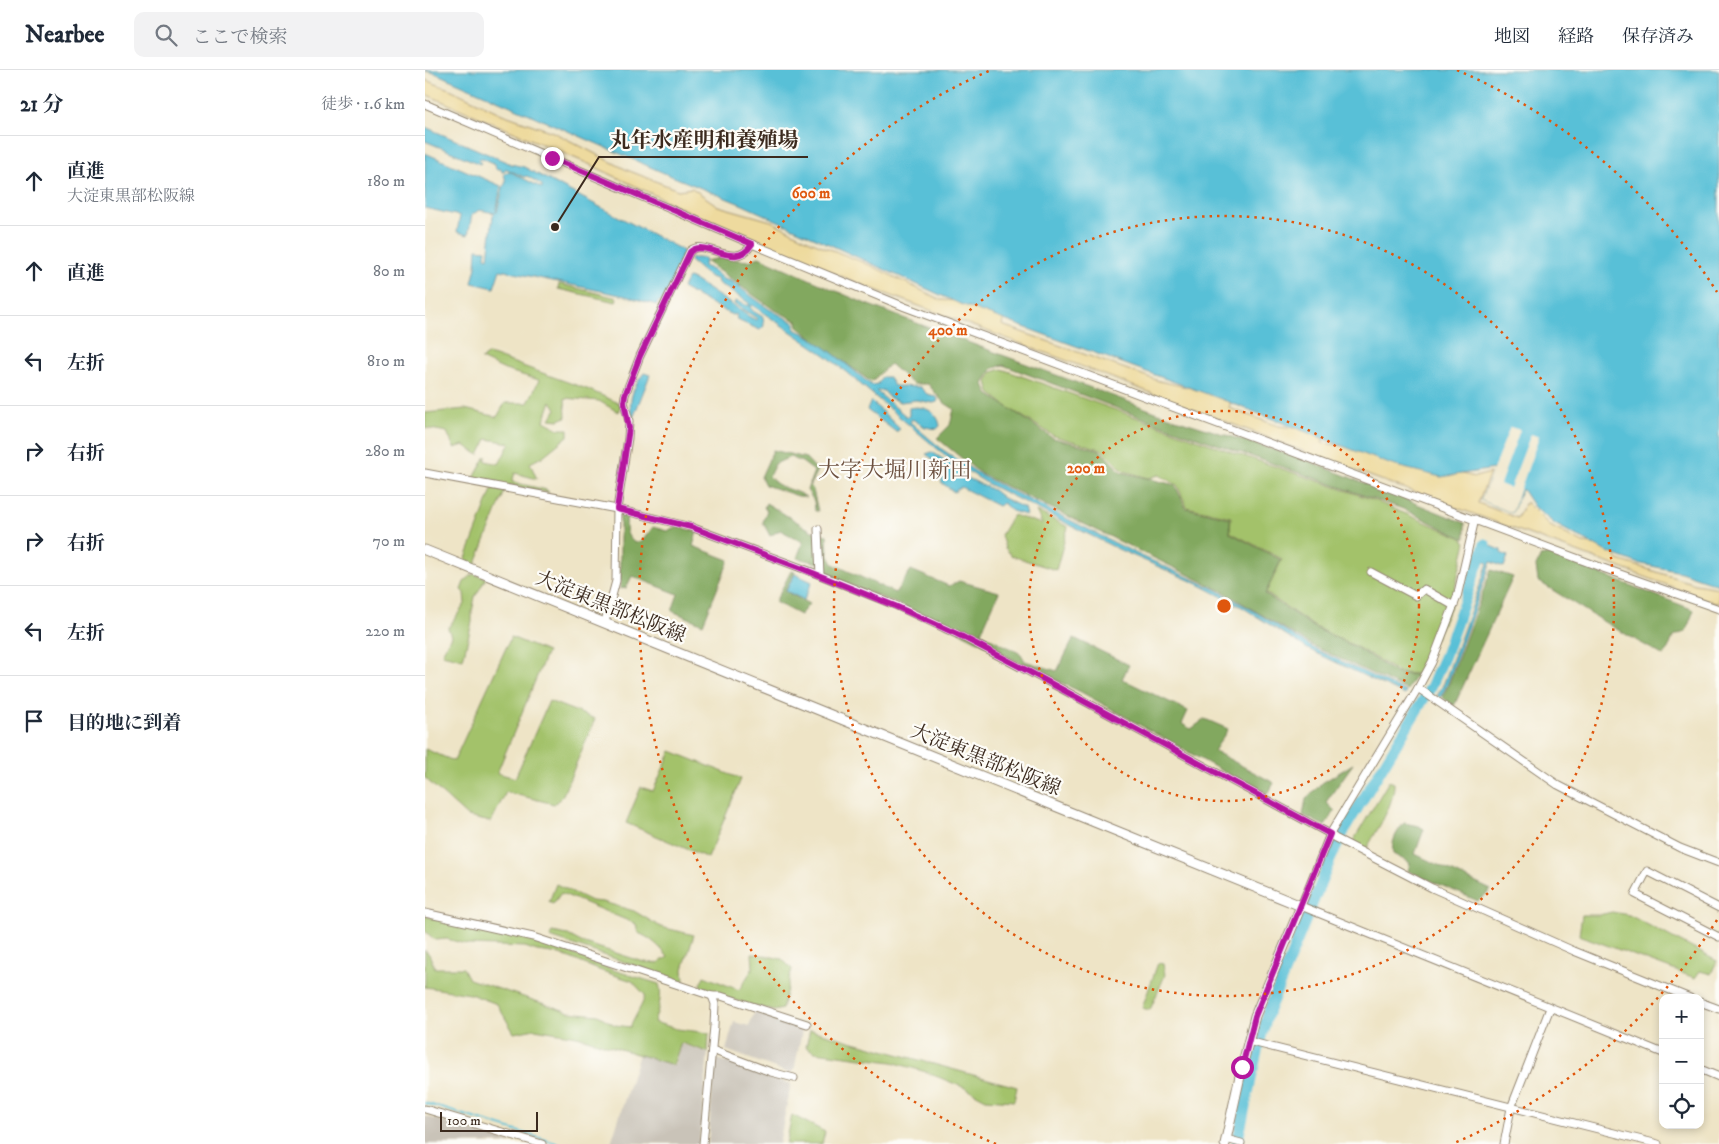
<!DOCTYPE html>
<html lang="ja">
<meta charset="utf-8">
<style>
:root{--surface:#fff;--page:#f2f2f3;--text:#1f2937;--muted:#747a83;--line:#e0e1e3}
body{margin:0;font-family:"IM FELL DW Pica","Noto Serif JP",serif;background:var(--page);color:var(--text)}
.controls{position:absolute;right:15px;bottom:15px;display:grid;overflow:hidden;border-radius:10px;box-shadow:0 2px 8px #0003}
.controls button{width:45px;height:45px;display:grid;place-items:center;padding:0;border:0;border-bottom:1px solid var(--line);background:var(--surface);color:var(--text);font:25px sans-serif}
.scale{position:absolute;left:15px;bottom:12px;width:98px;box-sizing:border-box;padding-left:5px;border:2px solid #3b2a1e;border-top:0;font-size:14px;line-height:18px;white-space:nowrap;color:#3b2a1e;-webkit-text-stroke:4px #fdfcf7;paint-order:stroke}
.stop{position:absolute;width:15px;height:15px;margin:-11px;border:4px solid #b5179e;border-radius:50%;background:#fff}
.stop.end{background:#b5179e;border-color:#fff;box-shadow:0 1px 5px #0008}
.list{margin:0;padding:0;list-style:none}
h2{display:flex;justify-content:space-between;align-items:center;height:65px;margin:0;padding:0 20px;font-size:21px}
h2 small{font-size:16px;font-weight:400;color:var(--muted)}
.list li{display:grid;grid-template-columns:32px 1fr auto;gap:15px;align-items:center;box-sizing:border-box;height:90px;padding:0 20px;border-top:1px solid var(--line)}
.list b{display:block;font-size:19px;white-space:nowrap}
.list p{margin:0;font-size:16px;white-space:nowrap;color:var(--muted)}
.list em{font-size:16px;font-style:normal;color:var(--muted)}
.icon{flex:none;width:28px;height:28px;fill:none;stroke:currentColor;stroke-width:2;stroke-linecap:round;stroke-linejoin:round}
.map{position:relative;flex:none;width:1294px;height:1074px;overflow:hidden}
header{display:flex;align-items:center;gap:30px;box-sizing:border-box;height:70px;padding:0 25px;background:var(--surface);border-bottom:1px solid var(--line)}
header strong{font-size:24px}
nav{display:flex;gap:28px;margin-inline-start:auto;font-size:18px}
.search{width:350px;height:45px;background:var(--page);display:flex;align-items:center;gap:12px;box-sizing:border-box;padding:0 18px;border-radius:10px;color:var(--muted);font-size:19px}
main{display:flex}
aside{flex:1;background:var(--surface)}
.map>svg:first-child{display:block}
.industrial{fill:#c9c3b8}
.green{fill:#a3c26b;stroke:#6f7644}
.forest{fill:#82a85f;stroke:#5e693e}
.sand{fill:#eeda9e;stroke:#94825e}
.water{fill:#59c0d7;stroke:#4a757a}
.pier{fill:#eee4c6}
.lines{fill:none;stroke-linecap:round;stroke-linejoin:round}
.stream{stroke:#59c0d7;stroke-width:2}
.river{stroke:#59c0d7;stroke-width:11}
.minor-casing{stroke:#948772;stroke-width:9}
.major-casing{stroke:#948772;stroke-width:11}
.minor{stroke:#fff;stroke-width:7}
.major{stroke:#fff;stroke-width:9}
.route{stroke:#b5179e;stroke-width:6}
.ring{fill:none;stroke:#df570d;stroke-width:2.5;stroke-dasharray:2.5 5}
.labels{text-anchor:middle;stroke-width:4.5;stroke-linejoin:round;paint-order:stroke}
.street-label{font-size:20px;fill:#3b2a1e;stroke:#fdfcf7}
.quarter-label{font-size:22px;fill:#6e5241;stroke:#fdfcf7}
.centre{fill:#df570d;stroke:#fdfcf7;stroke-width:2.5}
.ring-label{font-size:15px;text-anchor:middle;font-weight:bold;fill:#df570d;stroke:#fdfcf7;stroke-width:4.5;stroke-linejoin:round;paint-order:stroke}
.leader{fill:none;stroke:#3b2a1e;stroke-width:2}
.callout-dot{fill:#3b2a1e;stroke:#fdfcf7;stroke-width:2}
.callout-label{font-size:21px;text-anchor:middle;font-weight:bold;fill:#3b2a1e;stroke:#fdfcf7;stroke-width:4.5;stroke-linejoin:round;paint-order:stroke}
</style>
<header>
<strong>Nearbee</strong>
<div class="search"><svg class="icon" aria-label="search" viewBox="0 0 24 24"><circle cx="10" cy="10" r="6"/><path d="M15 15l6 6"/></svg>ここで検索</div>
<nav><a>地図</a><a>経路</a><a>保存済み</a></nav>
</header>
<main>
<aside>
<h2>21 分<small>徒歩 · 1.6 km</small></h2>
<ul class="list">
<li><svg class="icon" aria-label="ahead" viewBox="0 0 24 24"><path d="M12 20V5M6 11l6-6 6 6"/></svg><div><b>直進</b><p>大淀東黒部松阪線</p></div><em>180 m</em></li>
<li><svg class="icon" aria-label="ahead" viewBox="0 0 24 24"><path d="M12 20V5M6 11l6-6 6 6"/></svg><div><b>直進</b></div><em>80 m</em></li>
<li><svg class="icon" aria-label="left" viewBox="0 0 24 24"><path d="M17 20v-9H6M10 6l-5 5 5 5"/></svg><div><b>左折</b></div><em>810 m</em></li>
<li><svg class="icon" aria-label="right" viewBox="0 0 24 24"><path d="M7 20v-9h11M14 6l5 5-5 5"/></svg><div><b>右折</b></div><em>280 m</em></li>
<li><svg class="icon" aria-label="right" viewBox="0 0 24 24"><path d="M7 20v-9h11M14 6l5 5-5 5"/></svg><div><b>右折</b></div><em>70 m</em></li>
<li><svg class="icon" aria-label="left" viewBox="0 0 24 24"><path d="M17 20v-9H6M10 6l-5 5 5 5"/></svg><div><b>左折</b></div><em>220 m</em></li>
<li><svg class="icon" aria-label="arrive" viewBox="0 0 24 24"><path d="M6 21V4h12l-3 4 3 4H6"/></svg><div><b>目的地に到着</b></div></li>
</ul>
</aside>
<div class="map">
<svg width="1294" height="1074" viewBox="0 0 1294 1074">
<rect width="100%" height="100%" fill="#fdfcf7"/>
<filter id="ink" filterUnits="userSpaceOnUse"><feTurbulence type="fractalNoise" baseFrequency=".02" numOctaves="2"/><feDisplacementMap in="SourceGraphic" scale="10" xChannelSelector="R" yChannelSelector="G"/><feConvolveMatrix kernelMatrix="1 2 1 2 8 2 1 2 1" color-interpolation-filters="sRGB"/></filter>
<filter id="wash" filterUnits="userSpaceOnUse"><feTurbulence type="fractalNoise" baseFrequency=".0096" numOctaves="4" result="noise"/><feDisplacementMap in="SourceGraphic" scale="20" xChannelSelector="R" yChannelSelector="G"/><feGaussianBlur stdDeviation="1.12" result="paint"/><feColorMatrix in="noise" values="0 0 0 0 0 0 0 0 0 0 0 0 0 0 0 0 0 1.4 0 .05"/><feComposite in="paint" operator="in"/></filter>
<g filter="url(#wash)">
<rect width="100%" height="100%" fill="#eee4c6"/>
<g class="industrial">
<path d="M330,941L378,956L369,1001L364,1003L301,980L309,952L324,956Z"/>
<path d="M256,974L283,983L274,1074L186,1073L214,984L249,996Z"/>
<path d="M290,988L366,1014L354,1074H283Z"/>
<path d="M0,1046L88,1073L0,1074Z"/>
</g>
<g class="green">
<path d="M134,214L192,228L191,232L133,219Z"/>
<path d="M64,284L162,319L196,334L193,342L174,331L140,328L141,347L134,350L125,349L131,339L126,331L119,351L134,359H143V366L117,387L105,393L112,409L90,403L87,412L122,420L124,423L49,408L61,386V391L74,394L85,373L62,369L54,385L39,375L29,378L22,362L0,358V343L40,339L72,347L80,333H103L114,310L80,300L56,289Z"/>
<path d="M577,299L810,383L946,429L1035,467L1041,472L1025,538L994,604L975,603L930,576L890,557L841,523L857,489L805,462L806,447L762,437L752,415L734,405L724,408L699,401L676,379L629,366L584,338L565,323L562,312L567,302Z"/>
<path d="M68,417L80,421L50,496L40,491Z"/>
<path d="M611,441L643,457L631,500L587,486L580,478L576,465L588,445L617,454Z"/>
<path d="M48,504L61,508L50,527L47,542V552L38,589L17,584L26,566L23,558L40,534L39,523L36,520L39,512Z"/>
<path d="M86,567L122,582L72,703L90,708L124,631L170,649L137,727L129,734L81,722L66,752L43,747L0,708V679L29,691Z"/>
<path d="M246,681L316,709L283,788L201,753L216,717L228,721Z"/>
<path d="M964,711L969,713C970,734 951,761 941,780L927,773Z"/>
<path d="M131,814L166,831L178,832L209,841L236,857L269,865L258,899L259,912L125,867L127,862L143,865L156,872L219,892L233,893L243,887C234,876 226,868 213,863L211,854L136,823L128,834L124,832Z"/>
<path d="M1187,842L1204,845L1292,891L1286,904L1275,901L1270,908L1154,865L1157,845H1174Z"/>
<path d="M0,846L109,869L185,899L234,914C238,926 233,940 229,952L252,959L284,963L283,982L256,973L248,995L152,966L110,959L89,963L72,934L45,924L0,917V880L4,884L10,898H38L44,909L144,942L173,945L190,955L205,957L217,934L220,925L207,911L174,900L135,884L112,881L100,877L44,875L22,869L10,870L0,861Z"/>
<path d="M327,883L357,889L367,899L357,939L349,941C333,936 286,926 275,915L279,906L314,920L328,898Z"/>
<path d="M733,893L738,894L740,905L725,940L717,938Z"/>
<path d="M385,960L592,1017L589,1031L561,1029L540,1018L501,1002L467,992L390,982L381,977Z"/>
<path d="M367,1045L400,1062L397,1074H361Z"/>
</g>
<g class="forest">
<path d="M334,187L441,234L526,266L747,348L881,390L1040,453V469L978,439L731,353L578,295L567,299L559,314L563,324L628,368L675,380L696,402L750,415L761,438L805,448V463L856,490L840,524L890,558L930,577L973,604L991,605L982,620L888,576L799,522L556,404L512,368L525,355L529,339L518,332L503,314H488L465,294L446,312L373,257L372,251L348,239L280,191L295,188L324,191Z"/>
<path d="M348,380L381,388L392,400L385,415L388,420L393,441H390L389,431L382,420L389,401L377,392L365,387L350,394L344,406C354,420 368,418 381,427L373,426L340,415L336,407Z"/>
<path d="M341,433L387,461L402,465L403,484L408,494L470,523L486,500L524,516L534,511L574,522L556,563L596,584L600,591L632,601L649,568L704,595L697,609L763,641L757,654L766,659L780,649L803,659L789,681L849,713L843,724L829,715L806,706L656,622L605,598L545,567L497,544L399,504L397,494L372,488L378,472L355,460L345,466L338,452L342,440L339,438Z"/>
<path d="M195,443L202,444C201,457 199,465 210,473L218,470L228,457L242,461L252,456L272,462L268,476L304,490L278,554L247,541L253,524L207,506L201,518L195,519Z"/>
<path d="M1124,484L1269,540L1261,561L1249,567L1239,586L1174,549L1113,511L1111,496L1116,486Z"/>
<path d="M1066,500L1088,507L1029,636L1017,627L1023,616Z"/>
<path d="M366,501L370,502L360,521L384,534L375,545L350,532Z"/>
<path d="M928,694L901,732L910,741L900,756L878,745L881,729L897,713Z"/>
<path d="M979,753L994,756L999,759L990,784L1066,820L1053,831L983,801L985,793L968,784C966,771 971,763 979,753Z"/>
</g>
<path class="sand" d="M0,10L27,20L77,44L128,62L202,100L253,120L267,118L293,136L346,151L385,171L447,196L516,230L583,234L577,255L734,311L807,327L804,338L853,356L901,362L897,373L947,380L975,389L1050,407L1065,403L1053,433L1092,448L1101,432L1125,456L1158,473L1184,476L1193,490L1270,514L1294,518V534L896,388L640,290L440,216L282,150L166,95L0,24Z"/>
<g class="water">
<path d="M0,0H1294V515L1256,502L1212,493L1180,481L1130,454L1109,437L1097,419L1087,443L1056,430L1069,399L1016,407L967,395L796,329L533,233L318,135L239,103L10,3L0,1Z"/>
<path d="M0,57L86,94L99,97L257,180L260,184L254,187L259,188L240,229L233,232L232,235L200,226L75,200L69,218L47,213L51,197L52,179L61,180L60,187L63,188L68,145L70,143L54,140L47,145L43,165L32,162L35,146L0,138V83L76,116L71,143L72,142L78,117L81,112L79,104L84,101L117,118V115L102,106L99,107L82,99H80L79,102H77L76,99H71L70,94L58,88L53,89L56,93L55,94L0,71Z"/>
<path d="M266,188H280L279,196L289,201L298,209L307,212L344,239L370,253V260C385,262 432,303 446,315L453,314L457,307H464L469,316L495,317L502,324L510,326L513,329L512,332L508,333L491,330L475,332L465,328L459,321H451L482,347L484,346V338C498,335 513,341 515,356L512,359L500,357L487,349L485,352L518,380L557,406L712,484L792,520L829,541L888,578L981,622L980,625L883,579L817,537L773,514L693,479L563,414L527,391L403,287L327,235L325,237L328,241L338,247L339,256L335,260L312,250L311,244L307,245L257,218L263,208L268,209L325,247L331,250L333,249L309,234L310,231L324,236V233L293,213L292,209C282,208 273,197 265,191Z"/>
<path d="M219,303L225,305L208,348C202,332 208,317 219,303Z"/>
<path d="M446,331L475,359L471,362L442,340Z"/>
<path d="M507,382L538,402L534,404L568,420L578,428L599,438L601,445L587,441L578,433L573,436L536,417L529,422L516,412L522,400L501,384Z"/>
<path d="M1059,473L1076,480V483L1083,486L1079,497L1066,492L1022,615L1015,628L1012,626L1019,613L1063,493L1052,489Z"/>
<path d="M370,504L387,512L379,530L361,521Z"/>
</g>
<path class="pier" d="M1085,357L1095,360L1075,414L1082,417L1085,418L1106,364L1114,367L1087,443L1056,430Z"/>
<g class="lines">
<path class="stream" d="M0,1033L134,1074"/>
<path class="river" d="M812,1074L833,977L844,940L906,788L920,759L1006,617L1020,585L1060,474"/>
</g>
</g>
<g filter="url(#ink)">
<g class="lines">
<g class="minor-casing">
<g id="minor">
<path d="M0,34L327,174L480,237L1178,498L1294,539"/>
<path d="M0,403L192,439L266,457L395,505L470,535L532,564L637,619L905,764L910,768L1007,818L1149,881L1265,928"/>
<path d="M393,459L395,505"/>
<path d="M946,502L991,526L999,519L1029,536"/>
<path d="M180,552L191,511L192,439L203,368L204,351L199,332L200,325L215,286L265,181C281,167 310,202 327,174"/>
<path d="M993,618L1007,592L1032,527L1050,449"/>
<path d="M1294,838L1222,801L1210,824L1294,867"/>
<path d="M0,843L108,867L287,926H296L382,954"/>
<path d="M1275,932L1294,939"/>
<path d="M823,971L1233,1074"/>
<path d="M287,980L346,1002L369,1008"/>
<path d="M1238,983L876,836L905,764L993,618L1133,715L1255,778L1294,793"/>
<path d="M1275,999L1294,1007"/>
<path d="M0,1039L117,1074"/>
<path d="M801,1069L816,1073"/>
<path d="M278,1074L289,956L290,934L287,926"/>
<path d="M1079,1074L1086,1038L1125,938"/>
</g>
</g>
<g class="major-casing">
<path id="major" d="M0,480L876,836L830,946L817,997L800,1074"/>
</g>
<use href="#minor" class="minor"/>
<use href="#major" class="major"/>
</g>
</g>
<g class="lines" filter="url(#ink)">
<path class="route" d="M127,88L327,174C310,202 281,167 265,182L215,286L200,325L199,332L204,358L192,439L266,457L378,499L470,536L532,564L601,600L905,764L830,946L817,997"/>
</g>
<g class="ring">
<circle cx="799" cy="536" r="195"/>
<circle cx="799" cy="536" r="390"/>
<path d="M1292 850A584 584 0 0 1 1027 1074M571 1074A584 584 0 0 1 566 0M1032 0A584 584 0 0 1 1292 222"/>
</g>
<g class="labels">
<g class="street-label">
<text transform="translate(186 536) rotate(22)" y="7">大淀東黒部松阪線</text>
<text transform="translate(561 689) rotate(22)" y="7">大淀東黒部松阪線</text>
</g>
<g class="quarter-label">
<text x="470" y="407">大字大堀川新田</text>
</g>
</g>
<circle cx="799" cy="536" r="8" class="centre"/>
<g class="ring-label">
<text x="386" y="128">600 m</text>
<text x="523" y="265">400 m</text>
<text x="661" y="403">200 m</text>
</g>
<path class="leader" d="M130 157L174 87H383"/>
<circle class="callout-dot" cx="130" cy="157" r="5"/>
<g class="callout-label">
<text x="279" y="77">丸年水産明和養殖場</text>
</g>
</svg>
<div class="controls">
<button>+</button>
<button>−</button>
<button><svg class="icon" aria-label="locate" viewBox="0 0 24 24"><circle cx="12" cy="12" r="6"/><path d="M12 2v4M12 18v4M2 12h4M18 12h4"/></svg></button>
</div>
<div class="scale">100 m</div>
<div class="stop" style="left:817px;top:997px"></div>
<div class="stop end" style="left:127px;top:88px"></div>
</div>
</main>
